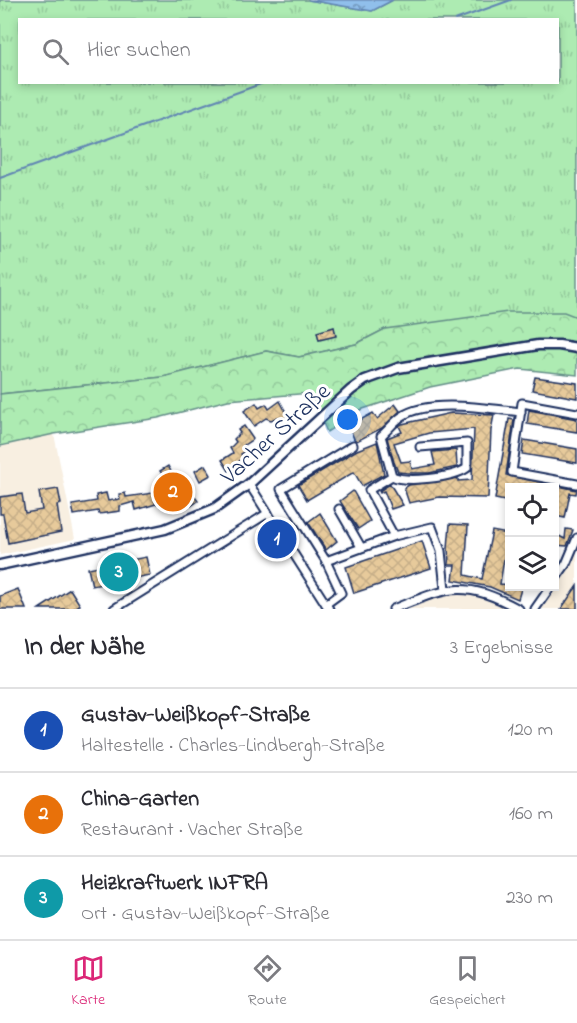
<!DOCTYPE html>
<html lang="de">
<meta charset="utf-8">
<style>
:root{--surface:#fff;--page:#f2f2f3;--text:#2b2b33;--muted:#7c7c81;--line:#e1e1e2;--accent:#db2777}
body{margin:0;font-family:"Indie Flower",sans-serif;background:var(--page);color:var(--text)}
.controls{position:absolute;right:18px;bottom:18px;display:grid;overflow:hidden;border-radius:0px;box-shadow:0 3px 9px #0003}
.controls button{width:54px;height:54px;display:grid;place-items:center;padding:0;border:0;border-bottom:2px solid var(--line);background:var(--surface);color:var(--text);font:30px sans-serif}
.you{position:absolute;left:348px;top:420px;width:21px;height:21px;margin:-15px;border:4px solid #fff;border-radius:50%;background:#1a73e8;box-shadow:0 0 0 9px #1a73e833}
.badge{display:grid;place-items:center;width:39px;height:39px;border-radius:50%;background:var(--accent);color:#fff;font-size:20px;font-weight:700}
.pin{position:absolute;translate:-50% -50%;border:3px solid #fff;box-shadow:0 2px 6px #0006}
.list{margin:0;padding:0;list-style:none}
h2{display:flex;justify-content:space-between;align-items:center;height:78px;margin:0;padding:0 24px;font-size:26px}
h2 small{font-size:20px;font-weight:400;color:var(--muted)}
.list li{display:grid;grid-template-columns:39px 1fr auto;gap:18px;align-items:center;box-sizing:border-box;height:84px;padding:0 24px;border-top:2px solid var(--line)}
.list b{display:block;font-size:22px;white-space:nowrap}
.list p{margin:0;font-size:20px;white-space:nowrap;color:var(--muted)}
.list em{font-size:20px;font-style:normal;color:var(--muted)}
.icon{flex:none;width:33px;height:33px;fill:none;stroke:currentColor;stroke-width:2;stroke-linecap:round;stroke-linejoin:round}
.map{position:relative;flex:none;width:577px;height:609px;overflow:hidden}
.search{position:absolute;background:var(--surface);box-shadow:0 3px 9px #0003;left:18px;right:18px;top:18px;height:66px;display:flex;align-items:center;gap:15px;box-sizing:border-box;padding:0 21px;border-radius:0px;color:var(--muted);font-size:22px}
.sheet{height:330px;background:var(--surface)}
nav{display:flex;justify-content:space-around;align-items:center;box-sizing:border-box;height:84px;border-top:2px solid var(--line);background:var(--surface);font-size:16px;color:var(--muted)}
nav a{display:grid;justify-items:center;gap:3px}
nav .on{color:var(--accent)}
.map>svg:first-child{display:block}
.built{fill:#f8efe1}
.grass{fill:url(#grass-tufts);stroke:#648d88;stroke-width:1.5;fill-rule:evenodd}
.forest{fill:url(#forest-crowns);stroke:#648d88;stroke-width:1.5}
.water{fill:url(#water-ripples);stroke:#6185b3;stroke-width:1.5}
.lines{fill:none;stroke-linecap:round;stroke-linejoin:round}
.stream{stroke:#6185b3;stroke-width:2}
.building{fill:url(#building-cross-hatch);stroke:#1b2f5e;stroke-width:1.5}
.minor-casing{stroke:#1b2f5e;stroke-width:11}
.tertiary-casing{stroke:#1b2f5e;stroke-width:13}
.minor{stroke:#fff;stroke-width:7}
.tertiary{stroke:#fff;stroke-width:8}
.labels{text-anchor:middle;stroke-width:6;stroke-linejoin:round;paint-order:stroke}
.street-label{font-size:24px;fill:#1b2f5e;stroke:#fff}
</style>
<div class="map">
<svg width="577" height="609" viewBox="0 0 577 609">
<defs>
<pattern id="grass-tufts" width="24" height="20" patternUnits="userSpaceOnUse" patternTransform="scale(1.5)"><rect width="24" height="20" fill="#adebb2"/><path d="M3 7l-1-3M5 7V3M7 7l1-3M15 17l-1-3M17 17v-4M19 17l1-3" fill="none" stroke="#94ca9c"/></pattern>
<pattern id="forest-crowns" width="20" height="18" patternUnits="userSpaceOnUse" patternTransform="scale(1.5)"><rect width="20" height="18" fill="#adebb2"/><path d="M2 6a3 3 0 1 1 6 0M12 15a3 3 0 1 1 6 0" fill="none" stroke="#94ca9c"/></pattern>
<pattern id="water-ripples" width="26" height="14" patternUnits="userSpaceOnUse" patternTransform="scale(1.5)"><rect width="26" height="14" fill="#90bfeb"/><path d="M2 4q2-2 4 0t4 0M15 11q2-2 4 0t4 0" fill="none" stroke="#759cc2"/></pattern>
<pattern id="building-cross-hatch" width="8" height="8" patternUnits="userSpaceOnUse" patternTransform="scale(1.5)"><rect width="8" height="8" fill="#e7ca9b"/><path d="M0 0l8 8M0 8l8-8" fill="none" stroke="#c6ae88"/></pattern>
</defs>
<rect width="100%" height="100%" fill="#fff"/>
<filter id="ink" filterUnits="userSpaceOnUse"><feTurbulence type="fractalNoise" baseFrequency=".0167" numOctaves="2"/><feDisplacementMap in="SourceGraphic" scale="12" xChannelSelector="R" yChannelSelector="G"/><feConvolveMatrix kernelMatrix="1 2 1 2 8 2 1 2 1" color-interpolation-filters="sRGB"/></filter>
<g filter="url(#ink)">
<g class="built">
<path d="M54,434L75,539L0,555V446Z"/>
<path d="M577,550V609H535L551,587L554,586L555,581Z"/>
<path d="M462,589L519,609H393Z"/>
</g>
<path class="grass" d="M0,0H308L372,11L393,0H577V317L385,329L356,344L299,357L266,351L163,377L0,394ZM20,20H558V82H20Z"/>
<path class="forest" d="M508,312H564L577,317V375L520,369L430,387L360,410L327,432L310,393L228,400L158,418L54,434L0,446V394L163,377L266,351L299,357L356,344L385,329Z"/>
<path class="water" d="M308,0H393L372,11Z"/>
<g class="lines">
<g class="stream">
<path d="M455,20L511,0"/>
<path d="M0,178L266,82"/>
</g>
</g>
<g class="building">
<path d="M334,327L336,336L319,340L317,332Z"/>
<path d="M535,377L577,383V398L532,390Z"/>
<path d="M280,401L288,416L281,421L278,417L271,420L266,418L254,426L244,411L256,403L259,408L266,404L269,409Z"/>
<path d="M395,404L400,411L382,428L357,441L354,439L349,426L373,413L377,419Z"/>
<path d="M529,410L577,419V432L527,424Z"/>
<path d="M451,413L494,415L491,430L488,498L439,497L409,503L404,488L409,485L458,478V481L472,480L474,429L429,433L394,443L401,462L410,461L412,469L435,465L432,452L456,450L457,467L429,473H408L398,472L394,462L387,438L402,432L399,426L402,424Z"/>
<path d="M509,419L514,420L506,475L577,490L576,494L570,493L565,518L555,516V488H510V502L495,499Z"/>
<path d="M244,426L253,439L244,445L247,450L241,454L244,458L239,461L240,464L229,471L222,460L233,453L230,448L236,442L234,439L240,433L238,430Z"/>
<path d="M524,440L577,449V463L522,454Z"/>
<path d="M377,442L384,474L362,486L354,472L307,500L298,485L357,450Z"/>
<path d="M205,465L211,475L200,481L195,471Z"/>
<path d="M168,466L172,473L169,475L176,485L183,480L198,501L191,506L183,496L180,498L177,493L171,497L163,486L166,484L163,479L165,478L160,471Z"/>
<path d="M390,484L403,505L391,509L384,491L380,493L379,491Z"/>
<path d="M58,489L61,504L57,505L61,532L8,543L3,514H0V497L22,494L25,513L42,510L39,492Z"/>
<path d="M353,491L370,521L358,529L340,501Z"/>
<path d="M106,493L108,501L120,499L119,494L125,493L126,497L153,493L156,504L136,510L134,502L120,506V511L99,514L98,511L74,515L72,505L97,501L96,495Z"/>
<path d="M320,513L337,541L326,550L308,522Z"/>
<path d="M450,524L468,525L465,575L482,579L492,531L508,534L500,584L522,586L518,599L490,587L453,580L455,565H449L448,548Z"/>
<path d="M566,529L573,530L567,546L555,545V534L565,539Z"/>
<path d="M422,541L431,568L354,593L346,567Z"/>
<path d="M146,557L150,575L92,586L88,568Z"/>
<path d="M577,586V609H561Z"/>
<path d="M18,589L26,609H0V596Z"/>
<path d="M70,589L80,605L73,609H39Z"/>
</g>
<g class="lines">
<g class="minor-casing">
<g id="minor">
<path d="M577,413L522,403L512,472L577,484"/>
<path d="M392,476C406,483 453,478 467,468V443L420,447"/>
<path d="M249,484L329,609"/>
<path d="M339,509L361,547"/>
<path d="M326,561L394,536"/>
<path d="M554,581L566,564L577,538"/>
<path d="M445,589L441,551L432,527L394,536L369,490L392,476L381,436C388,430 394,422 401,417C428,398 490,409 521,412"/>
<path d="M326,604L341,593L326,561L281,489L353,445"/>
<path d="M114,609L268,513"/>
<path d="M393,609C449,587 463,579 519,609"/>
<path d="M535,609L551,586"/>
</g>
</g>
<g class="tertiary-casing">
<path id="tertiary" d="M0,565L165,529L214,509L249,484L351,390L365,380L398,368L538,345H559L577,348"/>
</g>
<use href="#minor" class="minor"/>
<use href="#tertiary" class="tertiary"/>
</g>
</g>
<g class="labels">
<g class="street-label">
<text transform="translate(275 433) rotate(-42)" y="8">Vacher Straße</text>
</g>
</g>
</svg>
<div class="controls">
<button><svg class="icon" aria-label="locate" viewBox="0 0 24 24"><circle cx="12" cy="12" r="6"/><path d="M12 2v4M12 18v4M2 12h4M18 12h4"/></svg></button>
<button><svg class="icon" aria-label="layers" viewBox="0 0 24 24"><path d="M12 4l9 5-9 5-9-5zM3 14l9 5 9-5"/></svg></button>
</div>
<div class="you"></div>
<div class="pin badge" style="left:277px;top:539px;background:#1a4fb4">1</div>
<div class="pin badge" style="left:173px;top:492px;background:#e8710a">2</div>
<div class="pin badge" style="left:119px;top:572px;background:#0f9aa8">3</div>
<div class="search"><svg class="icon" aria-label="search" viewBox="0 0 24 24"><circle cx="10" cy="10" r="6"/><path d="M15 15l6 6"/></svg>Hier suchen</div>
</div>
<section class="sheet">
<h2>In der Nähe<small>3 Ergebnisse</small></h2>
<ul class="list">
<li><span class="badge" style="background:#1a4fb4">1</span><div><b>Gustav-Weißkopf-Straße</b><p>Haltestelle · Charles-Lindbergh-Straße</p></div><em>120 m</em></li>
<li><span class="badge" style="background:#e8710a">2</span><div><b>China-Garten</b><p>Restaurant · Vacher Straße</p></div><em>160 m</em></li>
<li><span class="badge" style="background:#0f9aa8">3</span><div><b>Heizkraftwerk INFRA</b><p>Ort · Gustav-Weißkopf-Straße</p></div><em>230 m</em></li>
</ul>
</section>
<nav>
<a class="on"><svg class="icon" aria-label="map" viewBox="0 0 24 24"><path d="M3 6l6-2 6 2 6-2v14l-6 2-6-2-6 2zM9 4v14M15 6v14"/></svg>Karte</a>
<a><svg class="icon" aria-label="directions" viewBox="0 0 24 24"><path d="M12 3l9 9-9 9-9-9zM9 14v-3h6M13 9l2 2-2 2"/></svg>Route</a>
<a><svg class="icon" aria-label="saved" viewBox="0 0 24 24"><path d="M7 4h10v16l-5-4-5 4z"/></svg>Gespeichert</a>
</nav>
